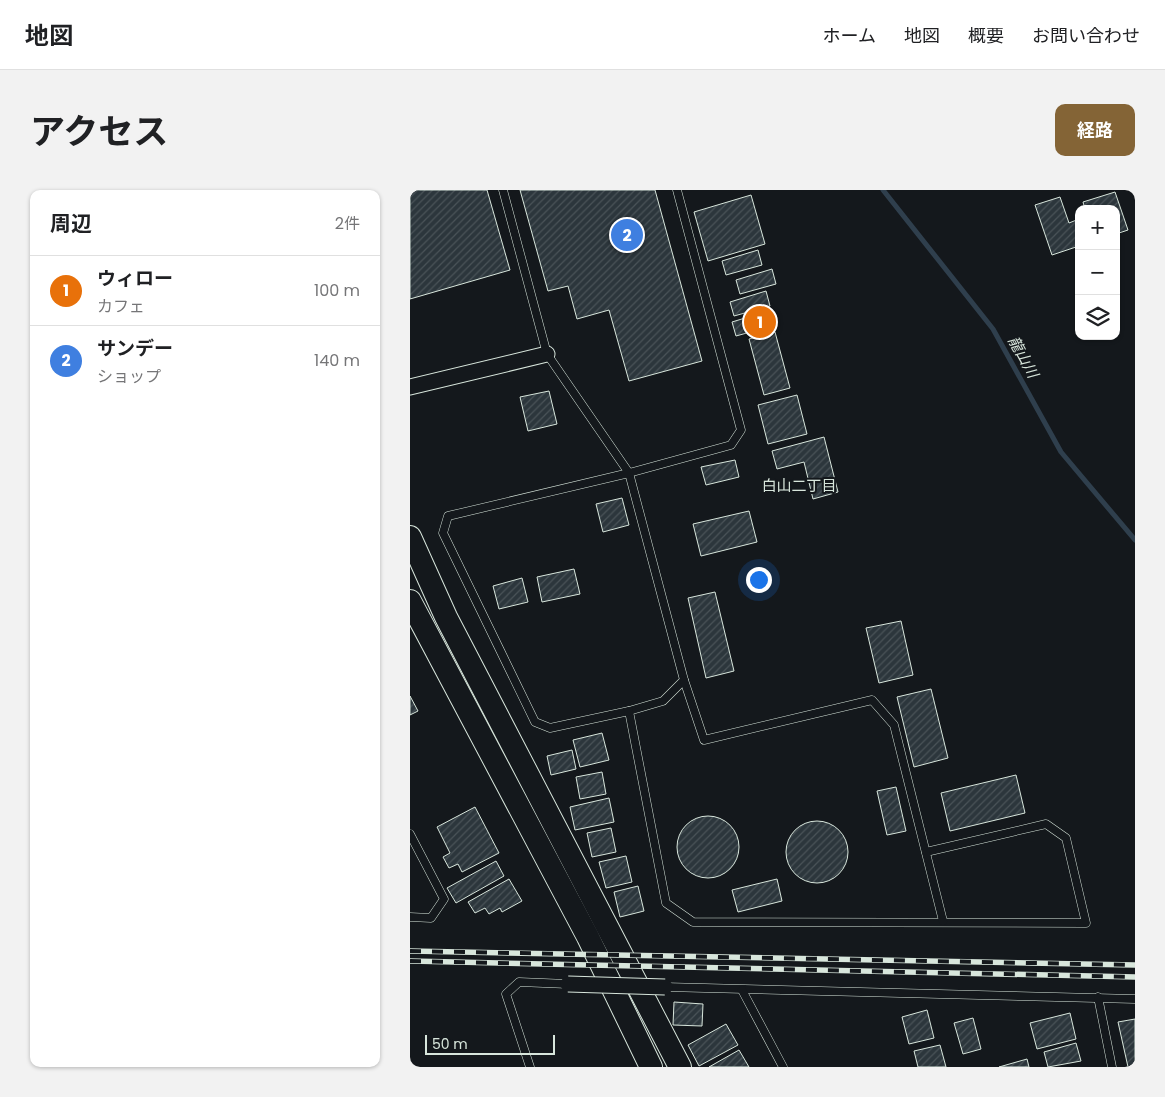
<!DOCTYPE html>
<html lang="ja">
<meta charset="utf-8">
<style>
:root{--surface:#fff;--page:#f2f2f2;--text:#202124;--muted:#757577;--line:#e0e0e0;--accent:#846436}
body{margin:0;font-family:Poppins,"Noto Sans JP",sans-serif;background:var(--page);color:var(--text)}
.controls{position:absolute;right:15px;top:15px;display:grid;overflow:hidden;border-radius:10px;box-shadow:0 1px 4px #0004}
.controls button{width:45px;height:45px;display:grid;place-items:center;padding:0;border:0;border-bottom:1px solid var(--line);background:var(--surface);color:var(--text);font:25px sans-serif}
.scale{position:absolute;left:15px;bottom:12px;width:130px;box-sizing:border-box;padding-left:5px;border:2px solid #d8e6dc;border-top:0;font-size:14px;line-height:18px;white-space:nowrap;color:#d8e6dc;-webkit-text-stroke:4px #14181c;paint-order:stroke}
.you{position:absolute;left:348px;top:389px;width:18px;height:18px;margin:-12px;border:4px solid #fff;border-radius:50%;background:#1a73e8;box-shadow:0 0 0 8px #1a73e833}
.badge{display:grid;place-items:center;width:32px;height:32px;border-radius:50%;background:var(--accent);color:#fff;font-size:16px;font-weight:700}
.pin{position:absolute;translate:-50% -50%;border:2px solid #fff;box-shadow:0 1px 5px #0006}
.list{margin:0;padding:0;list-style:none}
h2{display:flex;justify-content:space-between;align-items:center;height:65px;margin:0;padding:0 20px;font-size:21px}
h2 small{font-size:16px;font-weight:400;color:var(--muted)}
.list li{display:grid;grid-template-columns:32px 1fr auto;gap:15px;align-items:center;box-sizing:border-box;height:70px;padding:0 20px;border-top:1px solid var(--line)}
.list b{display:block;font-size:19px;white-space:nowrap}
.list p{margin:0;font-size:16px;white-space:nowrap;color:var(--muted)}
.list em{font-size:16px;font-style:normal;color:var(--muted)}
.icon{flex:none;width:28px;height:28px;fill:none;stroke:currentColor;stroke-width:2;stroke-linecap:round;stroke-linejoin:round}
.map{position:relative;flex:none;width:725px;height:877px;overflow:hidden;border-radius:10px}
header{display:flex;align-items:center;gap:30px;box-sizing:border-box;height:70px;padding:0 25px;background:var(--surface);border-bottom:1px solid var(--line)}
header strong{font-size:24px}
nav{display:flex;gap:28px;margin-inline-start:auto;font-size:18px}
.intro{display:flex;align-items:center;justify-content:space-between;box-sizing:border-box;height:120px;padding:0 30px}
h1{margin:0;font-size:35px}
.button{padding:12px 22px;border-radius:10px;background:var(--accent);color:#fff;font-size:18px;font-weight:700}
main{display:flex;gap:30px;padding:0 30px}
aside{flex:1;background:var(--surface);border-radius:10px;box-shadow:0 1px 4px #0004}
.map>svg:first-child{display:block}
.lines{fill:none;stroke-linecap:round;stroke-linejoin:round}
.stream{stroke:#2f3f4d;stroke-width:5}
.building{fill:url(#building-hatch);stroke:#d8e6dc}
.lane-casing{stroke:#d8e6dc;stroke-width:9}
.street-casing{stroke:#d8e6dc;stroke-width:17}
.secondary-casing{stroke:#d8e6dc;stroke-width:24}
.lane{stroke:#14181c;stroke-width:8}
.street{stroke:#14181c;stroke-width:15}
.secondary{stroke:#14181c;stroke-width:22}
.rail-casing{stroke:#d8e6dc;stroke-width:5.5}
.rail{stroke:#14181c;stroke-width:4;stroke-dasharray:11;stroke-linecap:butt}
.street-bridge-casing{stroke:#d8e6dc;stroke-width:17;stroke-linecap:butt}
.street-bridge{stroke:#14181c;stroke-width:15}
.labels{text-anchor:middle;stroke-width:4;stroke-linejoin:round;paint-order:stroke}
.water-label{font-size:15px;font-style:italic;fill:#d8e6dc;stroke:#14181c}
.neighbourhood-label{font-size:15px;fill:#d8e6dc;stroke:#14181c}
</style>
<header>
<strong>地図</strong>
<nav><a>ホーム</a><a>地図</a><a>概要</a><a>お問い合わせ</a></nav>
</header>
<div class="intro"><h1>アクセス</h1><a class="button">経路</a></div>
<main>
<aside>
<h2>周辺<small>2件</small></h2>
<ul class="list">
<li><span class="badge" style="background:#e8710a">1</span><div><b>ウィロー</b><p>カフェ</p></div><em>100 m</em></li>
<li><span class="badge" style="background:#3f7fe0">2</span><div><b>サンデー</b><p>ショップ</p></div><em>140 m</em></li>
</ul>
</aside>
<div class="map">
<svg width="725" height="877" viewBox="0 0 725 877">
<defs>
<pattern id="building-hatch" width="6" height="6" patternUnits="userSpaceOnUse" patternTransform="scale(1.25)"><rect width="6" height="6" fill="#2c363c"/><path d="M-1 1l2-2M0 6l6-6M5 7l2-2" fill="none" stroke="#4a5358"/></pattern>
</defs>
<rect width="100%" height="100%" fill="#14181c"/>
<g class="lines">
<path class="stream" d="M473,0L583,139L651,262L725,350"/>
</g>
<g class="building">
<path d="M0,0H77L100,80L0,109Z"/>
<path d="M110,0H245L292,171L219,191L199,120L167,129L158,96L138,101Z"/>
<path d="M705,2L718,40L706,44V19H675L673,12Z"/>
<path d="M341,5L355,54L298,71L284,22Z"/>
<path d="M650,7L659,33L669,29V56L642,65L625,15Z"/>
<path d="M348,60L352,75L316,85L312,71Z"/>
<path d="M362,79L366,94L330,104L326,90Z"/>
<path d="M356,101L360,116L324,126L320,112Z"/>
<path d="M358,121L362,136L326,146L322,132Z"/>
<path d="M365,142L380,198L354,205L339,149Z"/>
<path d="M139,201L147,234L118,241L110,207Z"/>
<path d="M387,205L397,244L358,254L348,215Z"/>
<path d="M414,247L428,302L403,309L394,272L367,279L362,261Z"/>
<path d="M325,270L329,287L296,295L291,277Z"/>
<path d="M212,308L219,335L193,342L186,314Z"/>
<path d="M339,321L347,352L291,366L283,334Z"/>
<path d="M164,379L170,404L132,412L127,387Z"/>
<path d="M112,388L118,412L89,419L83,396Z"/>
<path d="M305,402L324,481L296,488L278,408Z"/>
<path d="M491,431L503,485L469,493L456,438Z"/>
<path d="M521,499L538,568L504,577L487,507Z"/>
<path d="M0,506L8,521L0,525Z"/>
<path d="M192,543L199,570L170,577L163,550Z"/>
<path d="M162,560L166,579L141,585L137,566Z"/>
<path d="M192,582L196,604L170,609L166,587Z"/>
<path d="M606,585L615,623L540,641L531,603Z"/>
<path d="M486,597L496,641L477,645L467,601Z"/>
<path d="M199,608L204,632L165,640L160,617Z"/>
<path d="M65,617L89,663L52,682L48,674L39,678L33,667L40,663L27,637Z"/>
<circle cx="298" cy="657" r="31"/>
<circle cx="407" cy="662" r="31"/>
<path d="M201,638L206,662L182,667L177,643Z"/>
<path d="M216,666L222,692L196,698L189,672Z"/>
<path d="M86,671L94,686L46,713L37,698Z"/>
<path d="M99,689L112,711L92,722L90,718L79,724L75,718L65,723L58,712Z"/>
<path d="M367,689L372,711L328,722L322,700Z"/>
<path d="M228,696L234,721L210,727L204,702Z"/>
<path d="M264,812L293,814L292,836L263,835Z"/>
<path d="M517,820L524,848L499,854L492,827Z"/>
<path d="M660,823L666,849L627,859L620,833Z"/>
<path d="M563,828L571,859L553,864L544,833Z"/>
<path d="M725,829V876L718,877L708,832Z"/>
<path d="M316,834L328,855L289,876L278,855Z"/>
<path d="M666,853L671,871L638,877L634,862Z"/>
<path d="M530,855L536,877H508L504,861Z"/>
<path d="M329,860L339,877H299Z"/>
<path d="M617,869L619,877H589Z"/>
</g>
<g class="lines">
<g class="lane-casing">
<g id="lane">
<path d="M93,0L137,164L219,283L274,490L253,511L219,521L256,713L283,732L676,733L656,648L636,634L516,662"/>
<path d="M274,490L294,550L462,510L484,535L533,731"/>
<path d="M219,521L140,538L125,532L33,343L38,326L219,283L321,255L331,240L267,0"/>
<path d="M0,644L34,709L21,728L0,727"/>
<path d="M255,797L725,809"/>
<path d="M332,800L373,877"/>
<path d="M688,807L702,877"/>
<path d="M120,877L96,804L109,792L158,794"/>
</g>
</g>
<g class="street-casing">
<path id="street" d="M0,197L137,164"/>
</g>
<g class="secondary-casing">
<g id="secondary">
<path d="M0,347L36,427L270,877"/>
<path d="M0,411L178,747L241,877"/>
</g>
</g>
<use href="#lane" class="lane"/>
<use href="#street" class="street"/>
<use href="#secondary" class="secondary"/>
<g class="rail-casing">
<g id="rail">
<path d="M0,761L725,775"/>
<path d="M0,771L725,787"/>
</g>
</g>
<use href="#rail" class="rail"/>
<g class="street-bridge-casing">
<path id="street-bridge" d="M158,794L255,797"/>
</g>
<use href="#street-bridge" class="street-bridge"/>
</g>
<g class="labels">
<g class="water-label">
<text transform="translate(613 167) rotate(61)" y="5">龍山川</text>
</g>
<g class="neighbourhood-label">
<text x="389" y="301">白山二丁目</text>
</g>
</g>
</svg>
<div class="controls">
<button>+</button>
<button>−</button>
<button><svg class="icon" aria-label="layers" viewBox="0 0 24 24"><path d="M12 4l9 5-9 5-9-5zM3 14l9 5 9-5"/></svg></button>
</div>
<div class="scale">50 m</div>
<div class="you"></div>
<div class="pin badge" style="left:350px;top:132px;background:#e8710a">1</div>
<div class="pin badge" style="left:217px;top:45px;background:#3f7fe0">2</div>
</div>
</main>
